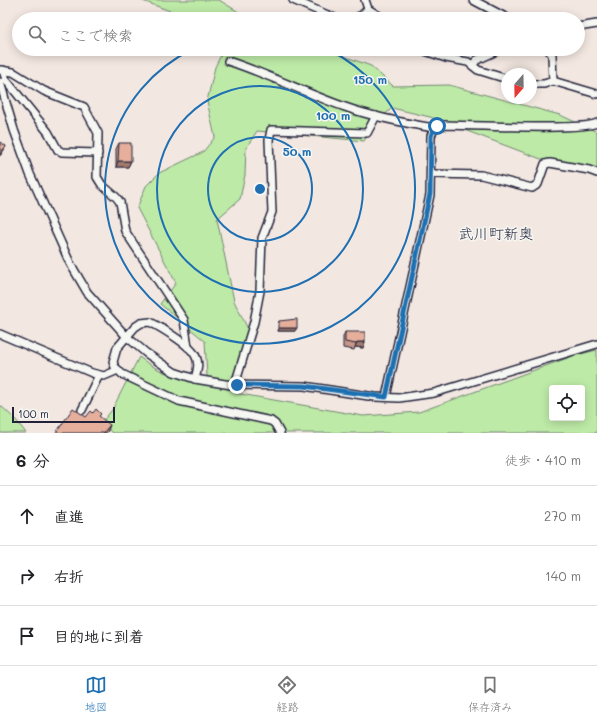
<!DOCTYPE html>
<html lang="ja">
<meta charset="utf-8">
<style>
:root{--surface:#fff;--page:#f6f6f6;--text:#202124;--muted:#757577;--line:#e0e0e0;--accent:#1f6fb2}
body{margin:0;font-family:Mali,"Klee One",sans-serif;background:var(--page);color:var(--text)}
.controls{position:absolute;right:12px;bottom:12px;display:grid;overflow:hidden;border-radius:4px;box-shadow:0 2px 10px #0003}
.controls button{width:36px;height:36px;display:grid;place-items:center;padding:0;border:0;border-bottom:1px solid var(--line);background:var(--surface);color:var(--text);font:20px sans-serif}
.compass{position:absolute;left:501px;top:68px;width:36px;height:36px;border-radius:50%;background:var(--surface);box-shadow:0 2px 10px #0003;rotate:200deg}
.scale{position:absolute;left:12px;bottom:10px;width:103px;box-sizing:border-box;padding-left:4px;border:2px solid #22223b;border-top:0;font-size:11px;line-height:14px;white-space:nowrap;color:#22223b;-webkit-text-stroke:3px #f6f6f2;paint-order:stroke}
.stop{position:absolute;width:12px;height:12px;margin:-9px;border:3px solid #1f6fb2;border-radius:50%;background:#fff}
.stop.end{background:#1f6fb2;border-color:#fff;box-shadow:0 1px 4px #0008}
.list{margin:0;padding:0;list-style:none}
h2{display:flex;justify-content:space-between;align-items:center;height:52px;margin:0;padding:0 16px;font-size:17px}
h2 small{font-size:13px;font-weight:400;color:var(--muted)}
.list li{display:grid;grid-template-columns:26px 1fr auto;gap:12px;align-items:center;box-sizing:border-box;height:60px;padding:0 16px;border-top:1px solid var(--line)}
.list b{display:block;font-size:15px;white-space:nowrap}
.list em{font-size:13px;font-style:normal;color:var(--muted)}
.icon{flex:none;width:22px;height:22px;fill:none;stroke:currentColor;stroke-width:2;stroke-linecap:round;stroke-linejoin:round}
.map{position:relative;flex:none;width:597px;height:433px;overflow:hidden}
.search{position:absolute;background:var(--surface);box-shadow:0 2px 10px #0003;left:12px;right:12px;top:12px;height:44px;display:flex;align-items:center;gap:10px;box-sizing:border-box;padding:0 14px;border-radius:22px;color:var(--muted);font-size:15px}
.sheet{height:232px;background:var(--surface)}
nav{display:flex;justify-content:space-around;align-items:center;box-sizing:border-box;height:56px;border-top:1px solid var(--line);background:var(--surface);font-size:11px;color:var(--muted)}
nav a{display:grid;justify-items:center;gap:2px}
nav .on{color:var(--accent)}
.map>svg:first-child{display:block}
.green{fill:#bdeaa7;stroke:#708671;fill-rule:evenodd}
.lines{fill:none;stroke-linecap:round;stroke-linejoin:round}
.minor-casing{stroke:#22223b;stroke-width:10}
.minor{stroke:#f6f6f2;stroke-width:7}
.wall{fill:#c69686;stroke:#22223b}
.shaded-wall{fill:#a17a6d;stroke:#22223b}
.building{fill:#e6af9c;stroke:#22223b}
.route{stroke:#1f6fb2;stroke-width:5}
.ring{fill:none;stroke:#1f6fb2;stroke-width:2}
.labels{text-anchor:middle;stroke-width:3;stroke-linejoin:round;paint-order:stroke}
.quarter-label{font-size:15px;fill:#22223b;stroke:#f6f6f2}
.centre{fill:#1f6fb2;stroke:#f6f6f2;stroke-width:2}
.ring-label{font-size:12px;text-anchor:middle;font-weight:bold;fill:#1f6fb2;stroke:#f6f6f2;stroke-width:3;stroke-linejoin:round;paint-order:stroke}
</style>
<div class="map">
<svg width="597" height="433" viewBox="0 0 597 433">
<rect width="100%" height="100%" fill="#f3e8e1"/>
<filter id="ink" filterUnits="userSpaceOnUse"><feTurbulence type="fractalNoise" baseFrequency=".025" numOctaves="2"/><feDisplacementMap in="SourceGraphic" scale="8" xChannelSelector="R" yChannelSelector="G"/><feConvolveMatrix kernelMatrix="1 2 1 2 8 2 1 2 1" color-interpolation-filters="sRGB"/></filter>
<g filter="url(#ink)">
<g class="green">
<path d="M140,0H219L250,19H192Z"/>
<path d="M224,49H324L371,66L393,86L449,85L560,115L597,132V171L541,159L430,117L392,108L374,125L364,141L257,131L246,148L245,175L240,199L217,219L234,301L251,335L235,393L363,416L419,412L573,356L597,350V433H112L102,422L112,410L139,357C160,373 177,378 203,384L207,376L205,341L160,304L176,283L137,208L146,186L159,173L203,152L215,137L207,101L215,67ZM552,388H582V418H552Z"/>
<path d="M0,405L16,420L26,433H0Z"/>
</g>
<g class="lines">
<g class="minor-casing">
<g id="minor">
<path d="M293,0L337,19"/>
<path d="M365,0L368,9L384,19"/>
<path d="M473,0L509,19"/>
<path d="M353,19L362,15L368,9"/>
<path d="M578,27L597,24"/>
<path d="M419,49L446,58L468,62L478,70L507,79"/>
<path d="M445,49L454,51L475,49"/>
<path d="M548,49L552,55L553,81"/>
<path d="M228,61C268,74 305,93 345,107C373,117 404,123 434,128"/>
<path d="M472,65L477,60L501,49"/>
<path d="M0,70L13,72L44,91L84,107L98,133L97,177L102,185L116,197L120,202L125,231L184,320L188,347"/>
<path d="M3,70L6,80L48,132L58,150L62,152L98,153"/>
<path d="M0,82L14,130L30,174L70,263L87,292L126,336L146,353L174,372L195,379L231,385L304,386L375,397L399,398L434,393L597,344"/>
<path d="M531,84H544L553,81L597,94"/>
<path d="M431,174L481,175L532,188L538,184L545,164L550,163L589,170L597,173"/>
<path d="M0,334L92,373L104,376L118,370"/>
<path d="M195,379C197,371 200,363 195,355C190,345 160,327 150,322L141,323L135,327L117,348L113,362L115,367L122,374L179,401L271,421L275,424L280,433"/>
<path d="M237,385V378L254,322L260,291L262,238L272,212L269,140L271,130L367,133L376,116"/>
<path d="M386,397L430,195L431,136L434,128L443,125C468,125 583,131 597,123"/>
<path d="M82,410L99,375"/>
</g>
</g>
<use href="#minor" class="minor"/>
</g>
<g class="wall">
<path d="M119,143L131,161L128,167H116V149Z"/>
<path d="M279,321L295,331H278V325Z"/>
<path d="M345,332L365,342L363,348L355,347L354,350L343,348V337Z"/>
</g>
<g class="shaded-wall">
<path d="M6,146L4,150L0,156V154Z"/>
<path d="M118,161H131L128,167H116Z"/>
<path d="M279,328H297L295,331H278Z"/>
<path d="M357,342H365L363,348L355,347Z"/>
<path d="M110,425L108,431L106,433H103Z"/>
</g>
<g class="building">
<path d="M0,142L6,146L0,154Z"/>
<path d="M119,143H131V161H118Z"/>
<path d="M297,319V328H279V321Z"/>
<path d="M345,332H365V342H357L356,344L345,342Z"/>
<path d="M73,408L86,417L91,411L93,413L96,409L101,414L99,416L110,425L103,433H56Z"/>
</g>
</g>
<g class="lines" filter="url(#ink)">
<path class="route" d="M237,385L304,386L386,397L430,194L431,136L434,128L437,126"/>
</g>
<g class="ring">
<circle cx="260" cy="189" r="52"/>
<circle cx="260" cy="189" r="103"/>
<path d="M327 49A155 155 0 1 1 193 49"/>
</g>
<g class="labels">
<g class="quarter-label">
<text x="496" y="239">武川町新奥</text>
</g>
</g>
<circle cx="260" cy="189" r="6" class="centre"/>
<g class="ring-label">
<text x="370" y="84">150 m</text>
<text x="333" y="120">100 m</text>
<text x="297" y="156">50 m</text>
</g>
</svg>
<div class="controls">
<button><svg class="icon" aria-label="locate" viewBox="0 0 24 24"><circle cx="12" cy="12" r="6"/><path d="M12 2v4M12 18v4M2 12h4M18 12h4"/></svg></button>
</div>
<svg class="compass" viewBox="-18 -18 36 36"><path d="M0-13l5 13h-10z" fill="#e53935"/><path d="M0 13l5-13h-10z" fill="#757577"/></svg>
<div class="scale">100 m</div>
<div class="stop" style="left:437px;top:126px"></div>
<div class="stop end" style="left:237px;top:385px"></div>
<div class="search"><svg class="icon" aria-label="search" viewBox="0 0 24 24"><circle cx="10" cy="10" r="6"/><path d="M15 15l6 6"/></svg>ここで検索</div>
</div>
<section class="sheet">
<h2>6 分<small>徒歩 · 410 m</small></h2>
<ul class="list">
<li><svg class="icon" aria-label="ahead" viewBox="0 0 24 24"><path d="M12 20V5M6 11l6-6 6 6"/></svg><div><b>直進</b></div><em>270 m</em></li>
<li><svg class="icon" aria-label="right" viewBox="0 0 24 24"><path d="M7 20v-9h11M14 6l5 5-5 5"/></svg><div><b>右折</b></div><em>140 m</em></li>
<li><svg class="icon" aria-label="arrive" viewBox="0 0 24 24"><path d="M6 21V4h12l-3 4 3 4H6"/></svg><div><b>目的地に到着</b></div></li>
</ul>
</section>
<nav>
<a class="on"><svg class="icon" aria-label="map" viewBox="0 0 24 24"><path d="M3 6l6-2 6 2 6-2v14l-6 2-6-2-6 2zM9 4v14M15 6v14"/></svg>地図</a>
<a><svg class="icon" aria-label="directions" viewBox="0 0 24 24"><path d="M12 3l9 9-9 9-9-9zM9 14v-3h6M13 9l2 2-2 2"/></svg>経路</a>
<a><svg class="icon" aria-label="saved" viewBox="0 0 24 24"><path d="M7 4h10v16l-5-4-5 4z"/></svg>保存済み</a>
</nav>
